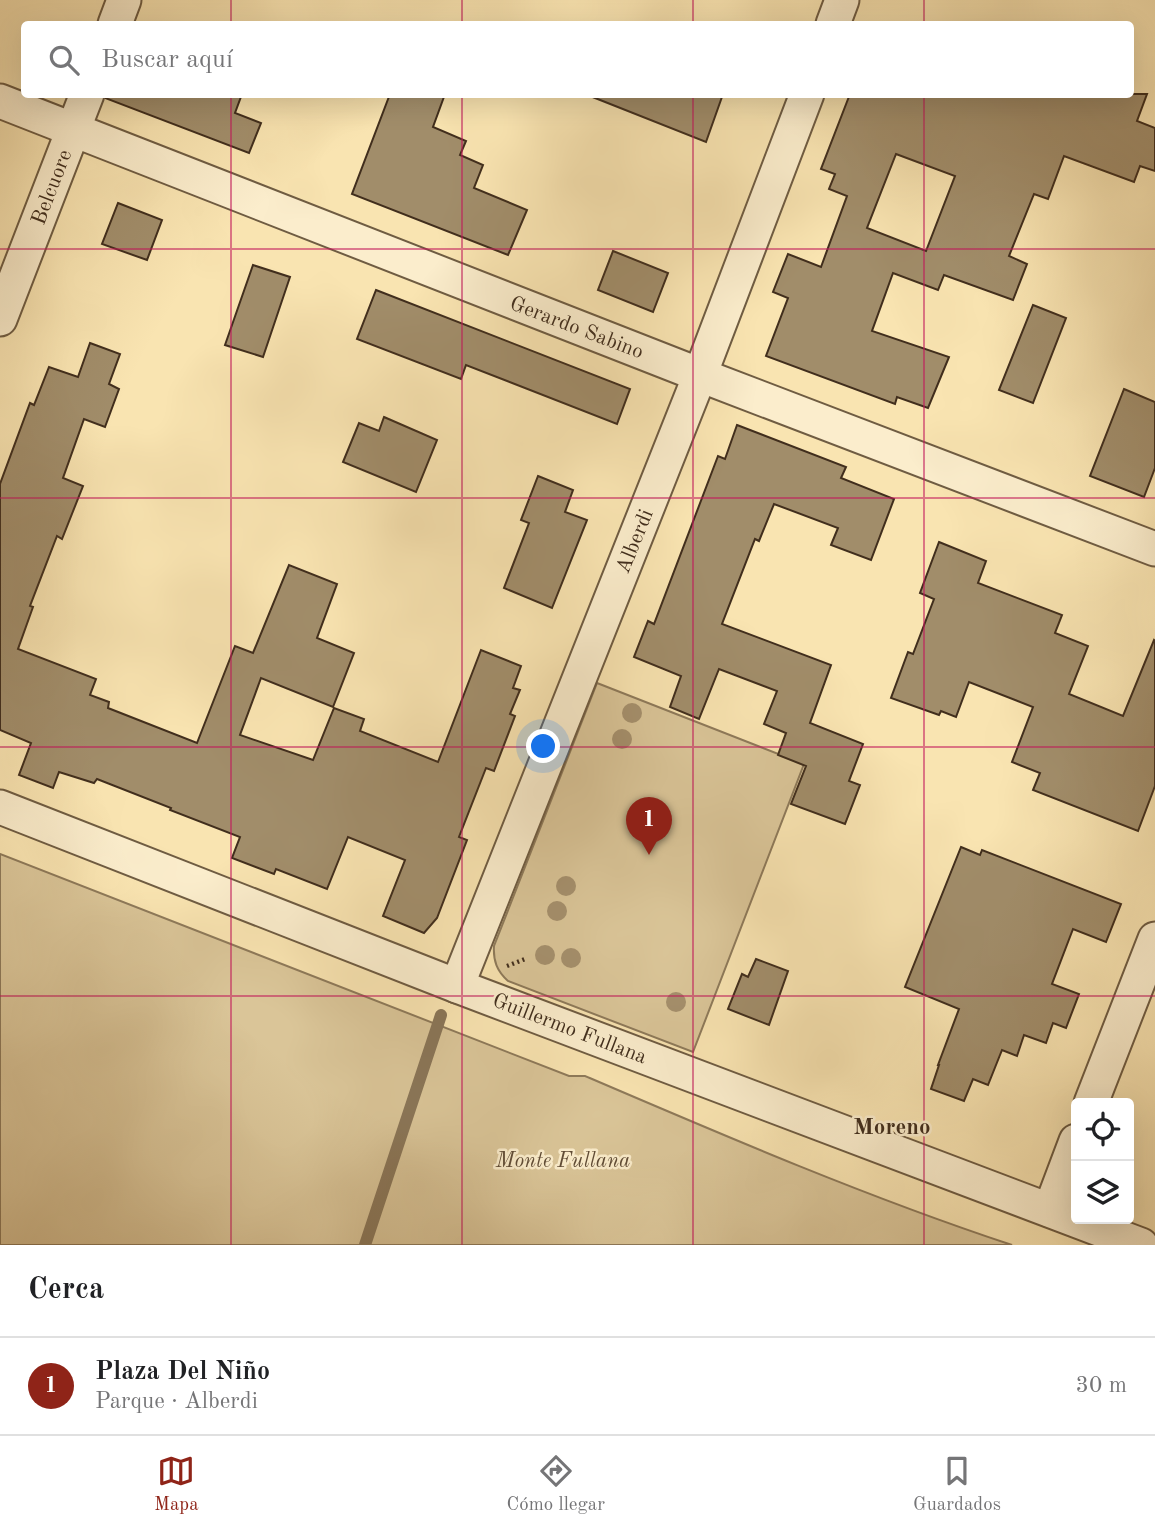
<!DOCTYPE html>
<html lang="es">
<meta charset="utf-8">
<style>
:root{--surface:#fff;--page:#f6f6f6;--text:#202124;--muted:#757577;--line:#e0e0e0;--accent:#8f2418}
body{margin:0;font-family:"Old Standard TT",serif;background:var(--page);color:var(--text)}
.controls{position:absolute;right:21px;bottom:21px;display:grid;overflow:hidden;border-radius:7px;box-shadow:0 7px 28px #0002}
.controls button{width:63px;height:63px;display:grid;place-items:center;padding:0;border:0;border-bottom:2px solid var(--line);background:var(--surface);color:var(--text);font:35px sans-serif}
.you{position:absolute;left:544px;top:747px;width:24px;height:24px;margin:-18px;border:5px solid #fff;border-radius:50%;background:#1a73e8;box-shadow:0 0 0 10px #1a73e833}
.badge{display:grid;place-items:center;width:46px;height:46px;border-radius:50%;background:var(--accent);color:#fff;font-size:23px;font-weight:700}
.pin{position:absolute;translate:-50% -58px;filter:drop-shadow(0 2px 4px #0008)}
.pin::after{content:'';position:absolute;top:37px;width:24px;height:21px;background:inherit;clip-path:polygon(0 0,100% 0,50% 100%)}
.list{margin:0;padding:0;list-style:none}
h2{display:flex;justify-content:space-between;align-items:center;height:91px;margin:0;padding:0 28px;font-size:30px}
h2 small{font-size:23px;font-weight:400;color:var(--muted)}
.list li{display:grid;grid-template-columns:46px 1fr auto;gap:21px;align-items:center;box-sizing:border-box;height:98px;padding:0 28px;border-top:2px solid var(--line)}
.list b{display:block;font-size:26px;white-space:nowrap}
.list p{margin:0;font-size:23px;white-space:nowrap;color:var(--muted)}
.list em{font-size:23px;font-style:normal;color:var(--muted)}
.icon{flex:none;width:38px;height:38px;fill:none;stroke:currentColor;stroke-width:2;stroke-linecap:round;stroke-linejoin:round}
.map{position:relative;flex:none;width:1155px;height:1245px;overflow:hidden}
.search{position:absolute;background:var(--surface);box-shadow:0 7px 28px #0002;left:21px;right:21px;top:21px;height:77px;display:flex;align-items:center;gap:18px;box-sizing:border-box;padding:0 24px;border-radius:7px;color:var(--muted);font-size:26px}
.sheet{height:189px;background:var(--surface)}
nav{display:flex;justify-content:space-around;align-items:center;box-sizing:border-box;height:98px;border-top:2px solid var(--line);background:var(--surface);font-size:19px;color:var(--muted)}
nav a{display:grid;justify-items:center;gap:4px}
nav .on{color:var(--accent)}
.map>svg:first-child{display:block}
.green{fill:#dac598;stroke:#8e7a5a;stroke-width:2}
.lines{fill:none;stroke-linecap:round;stroke-linejoin:round}
.stream{stroke:#8a7658;stroke-width:12}
.building{fill:#a18d6a;stroke:#412e1d;stroke-width:2;fill-rule:evenodd}
.street-casing{stroke:#6f5c42;stroke-width:37}
.path{stroke:#412e1d;stroke-width:4.5;stroke-dasharray:2 3.5;stroke-linecap:butt}
.street{stroke:#fbedcc;stroke-width:33}
.tree{fill:#a5906d}
.grid{fill:none;stroke:#c2185b;stroke-width:2;stroke-opacity:0.55}
.labels{text-anchor:middle;stroke-width:5;stroke-linejoin:round;paint-order:stroke}
.street-label{font-size:21px;fill:#412e1d;stroke:#fbedcc}
.park-label{font-size:21px;font-style:italic;fill:#604c36;stroke:#fbedcc}
.neighbourhood-label{font-size:23px;font-weight:bold;fill:#412e1d;stroke:#fbedcc}
</style>
<div class="map">
<svg width="1155" height="1245" viewBox="0 0 1155 1245">
<rect width="100%" height="100%" fill="#f9e4b1"/>
<filter id="stains"><feTurbulence type="fractalNoise" baseFrequency=".00286" numOctaves="4"/><feColorMatrix values="0 0 0 0 .2 0 0 0 0 .09 0 0 0 0 .02 0 0 0 .5 -.17"/></filter>
<radialGradient id="worn" r=".72"><stop offset=".6" stop-color="#630" stop-opacity="0"/><stop offset="1" stop-color="#630" stop-opacity=".3"/></radialGradient>
<g class="green">
<path d="M597,683L804,764L693,1052L508,981C497,971 493,961 494,946Z"/>
<path d="M0,854L569,1076H585C725,1136 867,1197 1012,1245H0Z"/>
</g>
<g class="lines">
<path class="stream" d="M365,1245L441,1015"/>
</g>
<g class="building">
<path d="M106,94H242L235,113L261,123L249,153L105,98Z"/>
<path d="M390,94H445L433,127L466,141L460,155L483,165L474,188L527,210L508,255L352,194Z"/>
<path d="M590,94H723L706,142L590,96Z"/>
<path d="M850,94H1147L1137,121L1155,128V171L1140,166L1134,182L1064,156L1048,199L1034,194L1009,256L1027,264L1013,300L944,275L938,290L893,273L872,331L949,357L928,408L897,397L895,404L766,356L788,298L773,292L788,254L821,267L847,196L829,189L835,174L821,169ZM896,154L955,176L926,251L867,228Z"/>
<path d="M118,203L162,220L147,260L102,244Z"/>
<path d="M613,251L668,273L653,312L598,290Z"/>
<path d="M253,265L290,277L263,357L225,345Z"/>
<path d="M376,290L630,389L617,424L466,365L461,379L357,339Z"/>
<path d="M1033,305L1066,318L1033,403L999,390Z"/>
<path d="M90,343L120,354L109,384L119,389L105,427L84,419L63,478L83,486L62,539L57,536L30,606L33,607L18,649L96,679L90,695L109,702L108,708L197,743L235,646L253,653L289,565L337,584L317,638L354,653L333,707L261,678L240,735L313,760L334,708L364,719L360,731L438,762L481,650L521,666L513,688L520,690L510,714L515,716L494,771L486,768L459,837L467,840L437,918L424,933L383,916L405,860L348,837L327,889L276,869L274,874L232,858L240,837L170,810L171,808L97,779L94,783L59,772L53,788L19,775L31,743L0,730V484L30,403L34,405L49,367L78,377Z"/>
<path d="M1124,389L1155,402V468L1144,497L1090,476Z"/>
<path d="M384,417L437,440L416,492L343,462L359,423L379,431Z"/>
<path d="M737,425L846,467L841,478L894,499L871,560L831,545L838,528L774,504L759,541L755,539L722,624L831,665L810,723L863,744L849,781L860,785L845,824L791,804L806,766L778,755L786,733L764,724L777,691L719,669L699,719L670,707L681,676L634,657L648,621L654,624L718,456L725,459Z"/>
<path d="M538,476L573,490L565,512L587,520L552,608L504,588L529,523L521,520Z"/>
<path d="M939,542L986,561L978,583L1062,615L1055,633L1088,646L1069,694L1123,716L1154,640L1155,641V786L1138,831L1033,790L1040,773L1012,762L1033,707L969,682L956,717L941,711L939,715L891,698L908,652L913,654L934,599L920,593Z"/>
<path d="M961,847L980,855L982,850L1121,904L1106,942L1073,929L1052,984L1079,994L1066,1028L1053,1023L1046,1043L1024,1035L1017,1056L1002,1050L988,1085L973,1079L964,1101L931,1089L939,1065H938L959,1009L905,987Z"/>
<path d="M756,959L788,971L769,1025L728,1009L742,974L748,977Z"/>
</g>
<g class="lines">
<g class="street-casing">
<g id="street">
<path d="M115,24L124,0"/>
<path d="M833,24L842,0"/>
<path d="M0,101L700,375L1155,549"/>
<path d="M0,319L87,94"/>
<path d="M0,807L457,986L1141,1245"/>
<path d="M457,986L700,375L807,94"/>
<path d="M1091,1103L1155,939"/>
<path d="M1050,1210L1076,1141"/>
</g>
</g>
<path class="path" d="M507,966L525,959"/>
<use href="#street" class="street"/>
</g>
<g class="tree">
<circle cx="632" cy="713" r="10"/>
<circle cx="622" cy="739" r="10"/>
<circle cx="566" cy="886" r="10"/>
<circle cx="557" cy="911" r="10"/>
<circle cx="545" cy="955" r="10"/>
<circle cx="571" cy="958" r="10"/>
<circle cx="676" cy="1002" r="10"/>
</g>
<path class="grid" d="M231,0V24M462,0V24M693,0V24M924,0V24M231,94V1245M462,94V1245M693,94V1245M924,94V1245M0,249H1155M0,498H1155M0,747H1155M0,996H1155"/>
<g class="labels">
<g class="street-label">
<text transform="translate(51 187) rotate(-69)" y="7">Belcuore</text>
<text transform="translate(577 327) rotate(21)" y="7">Gerardo Sabino</text>
<text transform="translate(634 541) rotate(-68)" y="7">Alberdi</text>
<text transform="translate(570 1028) rotate(21)" y="7">Guillermo Fullana</text>
</g>
<g class="park-label">
<text x="563" y="1167">Monte Fullana</text>
</g>
<g class="neighbourhood-label">
<text x="892" y="1134">Moreno</text>
</g>
</g>
<rect width="100%" height="100%" filter="url(#stains)"/>
<rect width="100%" height="100%" fill="url(#worn)"/>
</svg>
<div class="controls">
<button><svg class="icon" aria-label="locate" viewBox="0 0 24 24"><circle cx="12" cy="12" r="6"/><path d="M12 2v4M12 18v4M2 12h4M18 12h4"/></svg></button>
<button><svg class="icon" aria-label="layers" viewBox="0 0 24 24"><path d="M12 4l9 5-9 5-9-5zM3 14l9 5 9-5"/></svg></button>
</div>
<div class="you"></div>
<div class="pin badge" style="left:649px;top:855px">1</div>
<div class="search"><svg class="icon" aria-label="search" viewBox="0 0 24 24"><circle cx="10" cy="10" r="6"/><path d="M15 15l6 6"/></svg>Buscar aquí</div>
</div>
<section class="sheet">
<h2>Cerca<small></small></h2>
<ul class="list">
<li><span class="badge">1</span><div><b>Plaza Del Niño</b><p>Parque · Alberdi</p></div><em>30 m</em></li>
</ul>
</section>
<nav>
<a class="on"><svg class="icon" aria-label="map" viewBox="0 0 24 24"><path d="M3 6l6-2 6 2 6-2v14l-6 2-6-2-6 2zM9 4v14M15 6v14"/></svg>Mapa</a>
<a><svg class="icon" aria-label="directions" viewBox="0 0 24 24"><path d="M12 3l9 9-9 9-9-9zM9 14v-3h6M13 9l2 2-2 2"/></svg>Cómo llegar</a>
<a><svg class="icon" aria-label="saved" viewBox="0 0 24 24"><path d="M7 4h10v16l-5-4-5 4z"/></svg>Guardados</a>
</nav>
